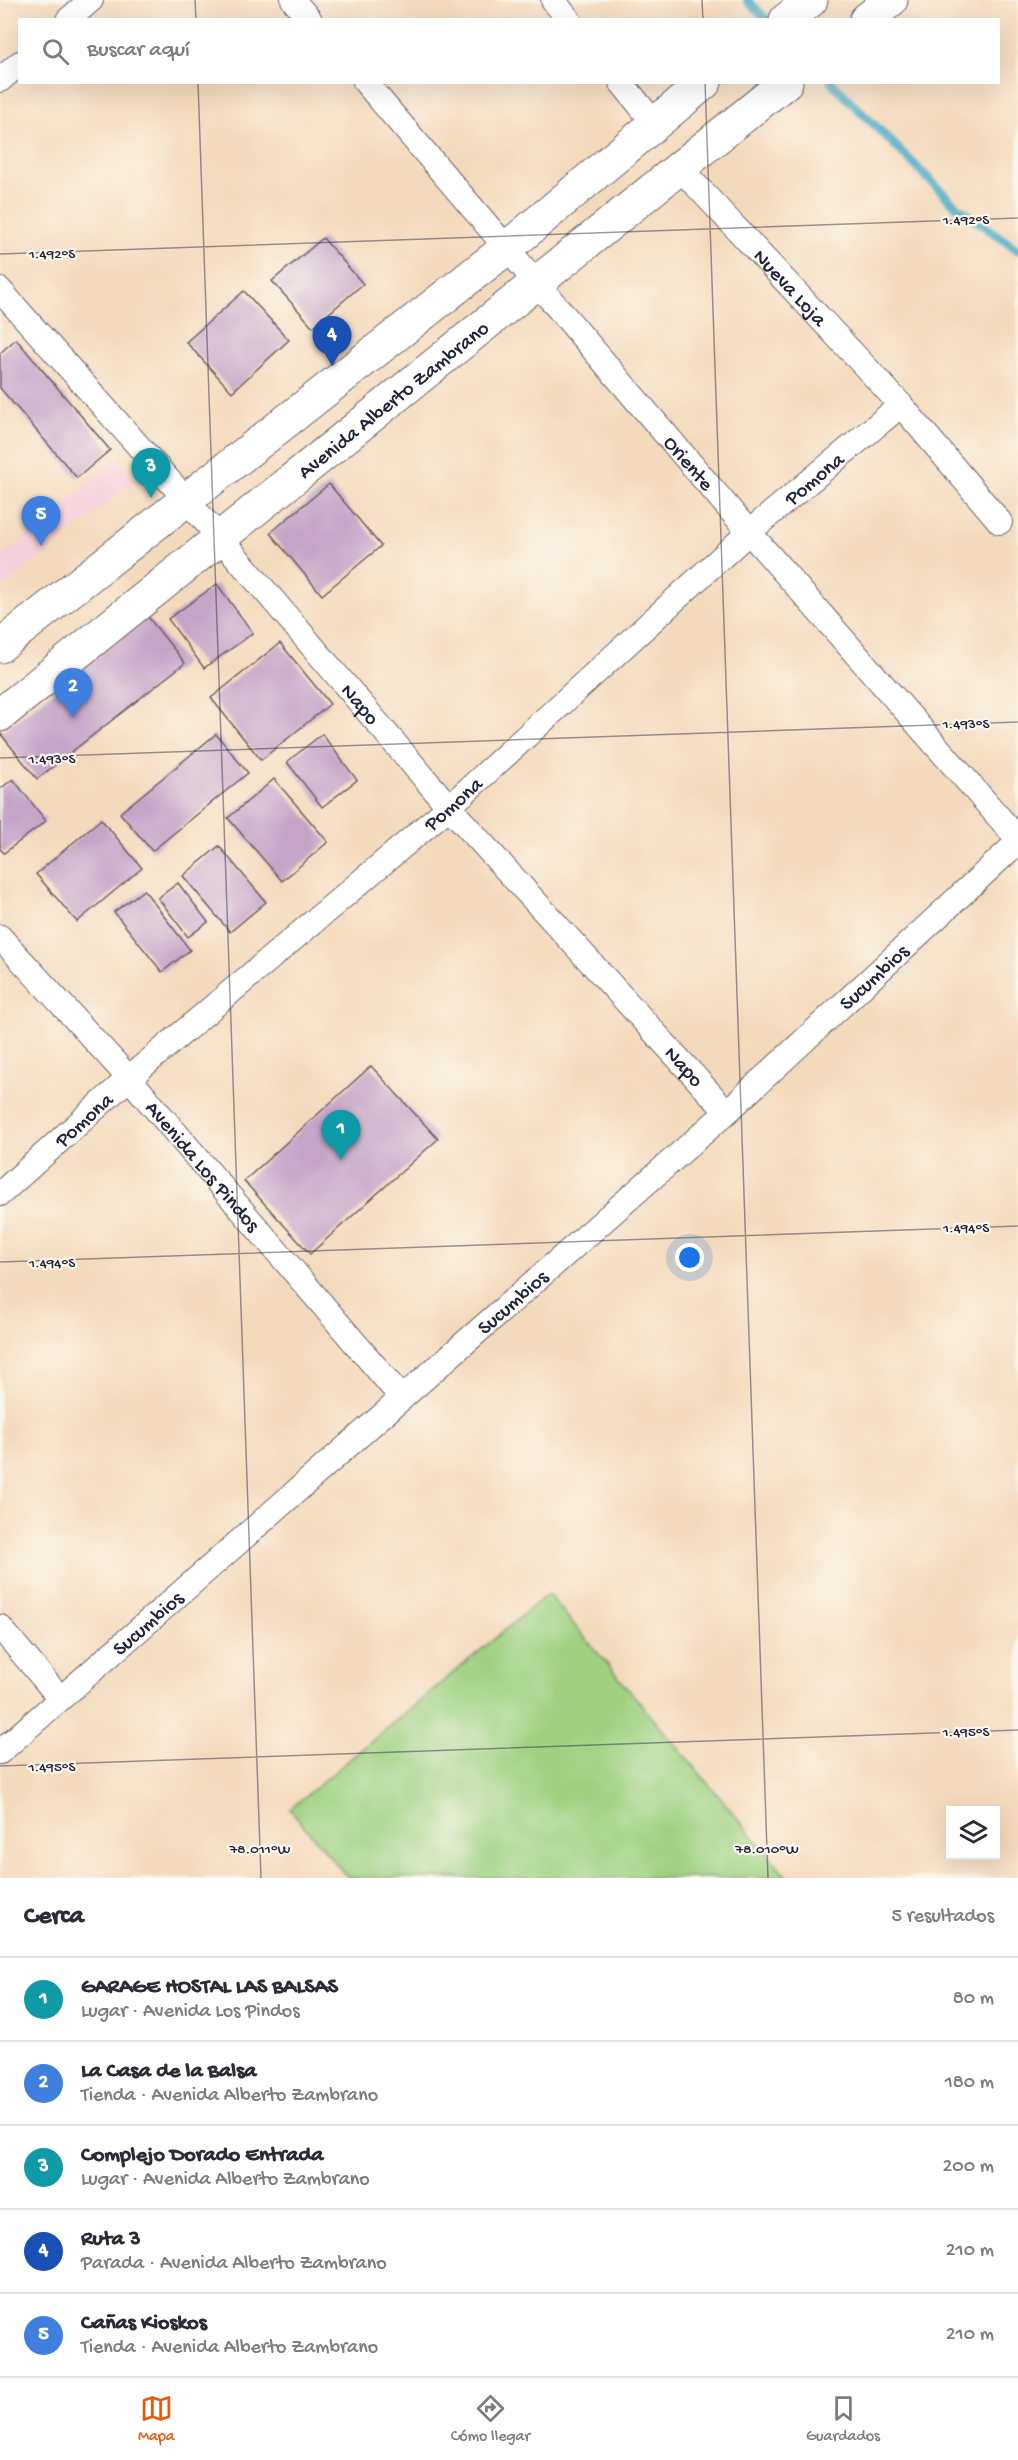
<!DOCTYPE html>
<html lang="es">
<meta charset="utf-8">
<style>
:root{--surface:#fff;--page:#f2f2f3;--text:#2b2b33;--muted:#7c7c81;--line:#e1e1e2;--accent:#ea580c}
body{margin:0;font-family:"Gochi Hand",sans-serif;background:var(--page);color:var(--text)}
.controls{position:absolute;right:18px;bottom:18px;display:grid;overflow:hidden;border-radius:0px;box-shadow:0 6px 24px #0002}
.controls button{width:54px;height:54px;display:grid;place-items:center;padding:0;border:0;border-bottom:2px solid var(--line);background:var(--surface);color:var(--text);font:30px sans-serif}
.you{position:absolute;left:690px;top:1258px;width:21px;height:21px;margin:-15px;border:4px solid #fff;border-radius:50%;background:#1a73e8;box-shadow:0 0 0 9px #1a73e833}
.badge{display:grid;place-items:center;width:39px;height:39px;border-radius:50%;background:var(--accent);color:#fff;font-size:20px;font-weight:700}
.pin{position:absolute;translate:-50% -50px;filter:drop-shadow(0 2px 3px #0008)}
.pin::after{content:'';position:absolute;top:32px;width:21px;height:18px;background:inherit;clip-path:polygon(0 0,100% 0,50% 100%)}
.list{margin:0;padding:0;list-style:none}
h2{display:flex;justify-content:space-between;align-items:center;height:78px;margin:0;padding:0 24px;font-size:26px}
h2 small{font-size:20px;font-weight:400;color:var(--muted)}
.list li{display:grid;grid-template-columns:39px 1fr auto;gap:18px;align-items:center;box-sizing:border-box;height:84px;padding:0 24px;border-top:2px solid var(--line)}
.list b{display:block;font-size:22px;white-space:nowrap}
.list p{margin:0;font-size:20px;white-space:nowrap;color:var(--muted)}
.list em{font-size:20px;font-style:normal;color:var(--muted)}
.icon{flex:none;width:33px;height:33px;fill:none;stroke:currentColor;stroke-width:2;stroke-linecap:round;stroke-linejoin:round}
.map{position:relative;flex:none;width:1018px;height:1878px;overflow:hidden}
.search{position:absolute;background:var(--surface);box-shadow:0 6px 24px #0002;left:18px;right:18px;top:18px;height:66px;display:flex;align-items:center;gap:15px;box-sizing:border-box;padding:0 21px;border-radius:0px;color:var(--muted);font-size:22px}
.sheet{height:498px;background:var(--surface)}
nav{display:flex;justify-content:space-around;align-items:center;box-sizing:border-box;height:84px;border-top:2px solid var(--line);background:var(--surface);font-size:16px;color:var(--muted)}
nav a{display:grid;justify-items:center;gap:3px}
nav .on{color:var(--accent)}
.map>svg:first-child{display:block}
.built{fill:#f5cfdb}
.green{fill:#9fd181;stroke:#607a5e;stroke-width:1.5}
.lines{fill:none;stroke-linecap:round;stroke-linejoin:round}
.stream{stroke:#47aac6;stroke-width:9}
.building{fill:#c4a4c7}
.street-casing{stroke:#6c6268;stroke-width:26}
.highway-casing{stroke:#6c6268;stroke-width:35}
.street{stroke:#fff;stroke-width:24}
.highway{stroke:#fff;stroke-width:33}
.ticks{fill:none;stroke:#22223b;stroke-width:1.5;stroke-opacity:0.45}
.labels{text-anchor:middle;stroke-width:4.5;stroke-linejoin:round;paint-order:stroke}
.street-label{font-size:21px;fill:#22223b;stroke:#fbf7ec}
.ticks-label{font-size:15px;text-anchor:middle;fill:#22223b;stroke:#fbf7ec;stroke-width:4.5;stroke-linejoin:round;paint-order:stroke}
</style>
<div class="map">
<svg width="1018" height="1878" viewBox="0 0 1018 1878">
<rect width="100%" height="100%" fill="#fbf7ec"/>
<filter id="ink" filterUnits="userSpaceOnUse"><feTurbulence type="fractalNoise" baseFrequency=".0167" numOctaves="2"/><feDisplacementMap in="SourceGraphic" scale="12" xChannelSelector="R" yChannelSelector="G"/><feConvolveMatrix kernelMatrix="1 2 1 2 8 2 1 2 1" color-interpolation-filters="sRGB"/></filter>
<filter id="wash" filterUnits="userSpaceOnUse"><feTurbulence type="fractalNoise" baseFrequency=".008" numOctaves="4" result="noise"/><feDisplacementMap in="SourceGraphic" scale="24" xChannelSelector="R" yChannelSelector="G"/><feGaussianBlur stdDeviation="1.35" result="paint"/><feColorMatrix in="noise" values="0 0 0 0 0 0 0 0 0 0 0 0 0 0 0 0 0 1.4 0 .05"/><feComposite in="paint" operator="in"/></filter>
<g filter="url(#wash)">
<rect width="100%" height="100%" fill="#f4dabc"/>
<path class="built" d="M118,460L135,481L0,590V559Z"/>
<path class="green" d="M548,1594L788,1878H348L290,1809Z"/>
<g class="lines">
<g class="stream">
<path d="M747,0L767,20"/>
<path d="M831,82L956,206L1018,250"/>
</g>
</g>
<g id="blocks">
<g class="building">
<path d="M323,238L363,284L313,327L272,281Z"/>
<path d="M244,291L289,340L232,392L186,342Z"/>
<path d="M16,339L110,450L77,478L0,388V353Z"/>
<path d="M329,484L381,546L322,595L270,533Z"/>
<path d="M217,584L253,633L204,668L168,619Z"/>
<path d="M148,617L185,663L37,779L0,733Z"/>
<path d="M280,643L330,704L261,760L211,698Z"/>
<path d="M216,734L248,773L152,851L120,813Z"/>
<path d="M322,734L357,780L322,807L287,762Z"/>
<path d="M13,779L46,821L4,853L0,849V789Z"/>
<path d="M274,779L328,842L282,881L228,818Z"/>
<path d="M101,819L142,868L77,922L36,874Z"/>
<path d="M219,846L266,902L230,932L183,876Z"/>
<path d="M178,883L208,922L188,937L158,898Z"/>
<path d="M144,890L190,950L162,972L114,912Z"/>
<path d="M371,1066L438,1139L310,1254L244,1181Z"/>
</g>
</g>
</g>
<g filter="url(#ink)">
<use href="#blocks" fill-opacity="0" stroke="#6c6268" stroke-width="1.5"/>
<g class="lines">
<g class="street-casing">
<g id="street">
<path d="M293,0L310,20"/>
<path d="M553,0L569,20"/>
<path d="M68,20L91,0"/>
<path d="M0,80L20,63"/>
<path id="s1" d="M365,82L749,532L1018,839"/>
<path d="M621,82L654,123"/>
<path id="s2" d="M679,167L901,405L1000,522"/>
<path id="s3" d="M0,290L221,539L449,807L727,1112"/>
<path id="s4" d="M0,937L129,1078L402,1398"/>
<path id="s5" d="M0,1194L129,1078L449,807L749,532L901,405"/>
<path d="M0,1627L60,1698"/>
<path id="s6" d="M0,1752L727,1112L1018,842"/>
</g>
</g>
<g class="highway-casing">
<g id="highway">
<path d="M786,20L811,0"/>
<path d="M866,20L891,0"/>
<path d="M0,646L508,247L705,82"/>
<path id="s7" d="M0,715L786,82"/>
</g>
</g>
<use href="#street" class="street"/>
<use href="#highway" class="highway"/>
</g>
</g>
<path class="ticks" d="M195,0L196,20M702,0L703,20M198,82L261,1878M705,82L768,1878M0,254L1018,218M0,758L1018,722M0,1262L1018,1226M0,1766L1018,1730"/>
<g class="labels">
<g class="street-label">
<text dy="7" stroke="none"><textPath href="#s2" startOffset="164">Nueva Loja</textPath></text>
<text dy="7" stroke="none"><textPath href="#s7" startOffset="504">Avenida Alberto Zambrano</textPath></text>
<text dy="7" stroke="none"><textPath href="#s1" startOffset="500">Oriente</textPath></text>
<text dy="7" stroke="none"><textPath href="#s5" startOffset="1084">Pomona</textPath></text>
<text dy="7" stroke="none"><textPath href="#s3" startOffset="549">Napo</textPath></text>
<text dy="7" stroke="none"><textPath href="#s5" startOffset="598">Pomona</textPath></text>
<text dy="7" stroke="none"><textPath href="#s6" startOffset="1168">Sucumbios</textPath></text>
<text dy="7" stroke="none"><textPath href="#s3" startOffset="1035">Napo</textPath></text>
<text dy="7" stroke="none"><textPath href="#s5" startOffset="112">Pomona</textPath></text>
<text dy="7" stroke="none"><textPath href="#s4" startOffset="306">Avenida Los Pindos</textPath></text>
<text dy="7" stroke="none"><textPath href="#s6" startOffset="682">Sucumbios</textPath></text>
<text dy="7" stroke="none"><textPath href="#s6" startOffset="196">Sucumbios</textPath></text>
</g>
</g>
<g class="ticks-label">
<text x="966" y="224">1.492°S</text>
<text x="52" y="258">1.492°S</text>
<text x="966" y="728">1.493°S</text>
<text x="52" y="763">1.493°S</text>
<text x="966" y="1232">1.494°S</text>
<text x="52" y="1267">1.494°S</text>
<text x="966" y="1736">1.495°S</text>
<text x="52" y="1771">1.495°S</text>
<text x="260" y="1853">78.011°W</text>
<text x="767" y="1853">78.010°W</text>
</g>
</svg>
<div class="controls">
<button><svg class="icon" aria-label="layers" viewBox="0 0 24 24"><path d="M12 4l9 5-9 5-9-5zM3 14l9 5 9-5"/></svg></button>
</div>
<div class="you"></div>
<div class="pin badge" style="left:341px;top:1160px;background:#0f9aa8">1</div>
<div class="pin badge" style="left:73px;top:718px;background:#3f7fe0">2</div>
<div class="pin badge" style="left:151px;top:498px;background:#0f9aa8">3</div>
<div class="pin badge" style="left:332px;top:366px;background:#1a4fb4">4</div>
<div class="pin badge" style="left:41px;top:546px;background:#3f7fe0">5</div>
<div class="search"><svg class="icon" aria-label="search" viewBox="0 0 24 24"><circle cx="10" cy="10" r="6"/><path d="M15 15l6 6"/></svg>Buscar aquí</div>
</div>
<section class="sheet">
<h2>Cerca<small>5 resultados</small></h2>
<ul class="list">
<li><span class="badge" style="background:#0f9aa8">1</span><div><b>GARAGE HOSTAL LAS BALSAS</b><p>Lugar · Avenida Los Pindos</p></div><em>80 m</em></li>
<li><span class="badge" style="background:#3f7fe0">2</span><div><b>La Casa de la Balsa</b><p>Tienda · Avenida Alberto Zambrano</p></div><em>180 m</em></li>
<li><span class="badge" style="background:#0f9aa8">3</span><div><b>Complejo Dorado Entrada</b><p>Lugar · Avenida Alberto Zambrano</p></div><em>200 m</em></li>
<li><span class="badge" style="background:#1a4fb4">4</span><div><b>Ruta 3</b><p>Parada · Avenida Alberto Zambrano</p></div><em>210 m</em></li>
<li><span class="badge" style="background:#3f7fe0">5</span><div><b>Cañas Kioskos</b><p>Tienda · Avenida Alberto Zambrano</p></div><em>210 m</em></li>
</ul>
</section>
<nav>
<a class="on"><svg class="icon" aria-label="map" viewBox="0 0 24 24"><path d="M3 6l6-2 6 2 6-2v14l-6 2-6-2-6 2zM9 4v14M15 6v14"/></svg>Mapa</a>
<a><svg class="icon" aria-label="directions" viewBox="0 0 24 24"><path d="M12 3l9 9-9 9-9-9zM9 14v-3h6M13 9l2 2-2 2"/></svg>Cómo llegar</a>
<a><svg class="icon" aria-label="saved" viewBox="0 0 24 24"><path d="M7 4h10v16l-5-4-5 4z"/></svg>Guardados</a>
</nav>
